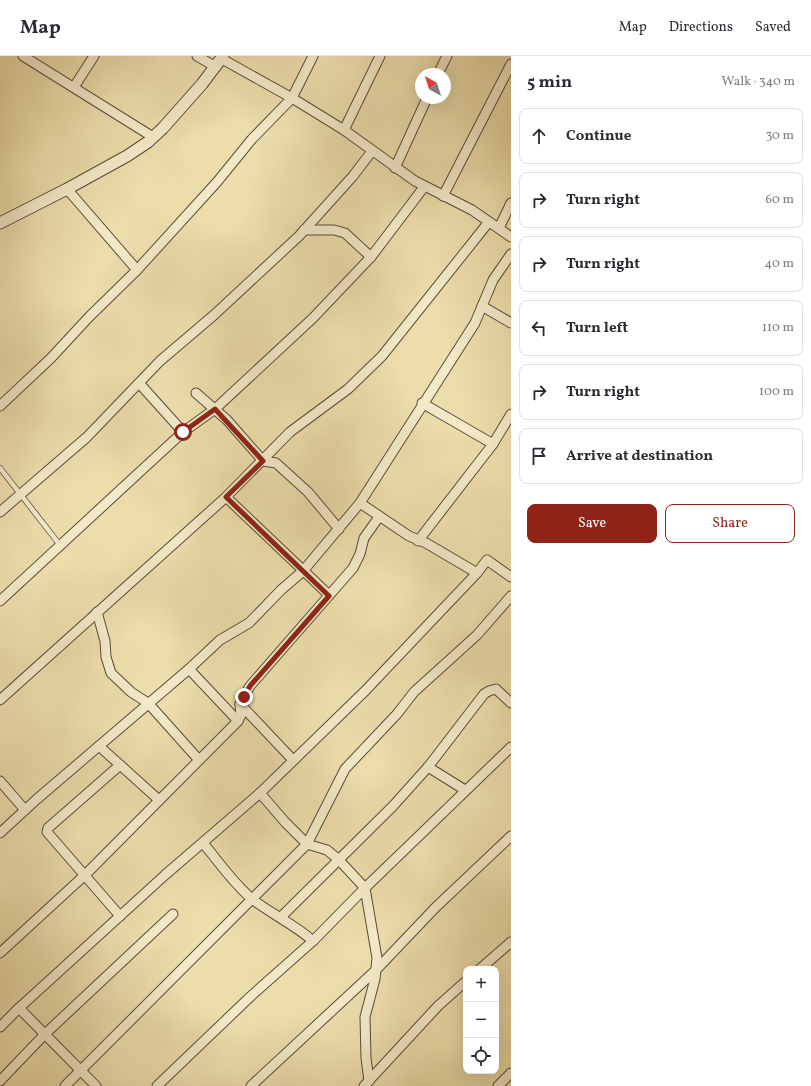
<!DOCTYPE html>
<meta charset="utf-8">
<style>
:root{--surface:#fff;--page:#f7f7f7;--text:#2b2b33;--muted:#7c7c81;--line:#e1e1e2;--accent:#8f2418}
body{margin:0;font-family:Vollkorn,serif;background:var(--page);color:var(--text)}
.controls{position:absolute;right:12px;bottom:12px;display:grid;overflow:hidden;border-radius:8px;box-shadow:0 4px 16px #0002}
.controls button{width:36px;height:36px;display:grid;place-items:center;padding:0;border:0;border-bottom:1px solid var(--line);background:var(--surface);color:var(--text);font:20px sans-serif}
.compass{position:absolute;left:415px;top:12px;width:36px;height:36px;border-radius:50%;background:var(--surface);box-shadow:0 4px 16px #0002;rotate:321deg}
.stop{position:absolute;width:12px;height:12px;margin:-9px;border:3px solid #8f2418;border-radius:50%;background:#fff}
.stop.end{background:#8f2418;border-color:#fff;box-shadow:0 1px 4px #0008}
.list{margin:0;padding:0;list-style:none}
h2{display:flex;justify-content:space-between;align-items:center;height:52px;margin:0;padding:0 16px;font-size:17px}
h2 small{font-size:13px;font-weight:400;color:var(--muted)}
.list li{display:grid;grid-template-columns:26px 1fr auto;gap:12px;align-items:center;box-sizing:border-box;height:56px;margin:0 8px 8px;padding:0 8px;border:1px solid var(--line);border-radius:8px}
.list b{display:block;font-size:15px;white-space:nowrap}
.list em{font-size:13px;font-style:normal;color:var(--muted)}
.actions{display:flex;gap:8px;padding:12px 16px}
.actions a{flex:1;padding:9px 0;border:1px solid var(--accent);border-radius:8px;text-align:center;font-size:14px;color:var(--accent)}
.actions .main{background:var(--accent);color:#fff}
.icon{flex:none;width:22px;height:22px;fill:none;stroke:currentColor;stroke-width:2;stroke-linecap:round;stroke-linejoin:round}
.map{position:relative;flex:none;width:511px;height:1030px;overflow:hidden}
header{display:flex;align-items:center;gap:24px;box-sizing:border-box;height:56px;padding:0 20px;background:var(--surface);border-bottom:1px solid var(--line)}
header strong{font-size:19px}
nav{display:flex;gap:22px;margin-inline-start:auto;font-size:14px}
main{display:flex}
aside{flex:1;background:var(--surface)}
.map>svg:first-child{display:block}
.lines{fill:none;stroke-linecap:round;stroke-linejoin:round}
.service-casing{stroke:#574c3a;stroke-width:6}
.minor-casing{stroke:#574c3a;stroke-width:11}
.tertiary-casing{stroke:#574c3a;stroke-width:13}
.service{stroke:#f3e9c8;stroke-width:4.5}
.minor{stroke:#f3e9c8;stroke-width:9}
.tertiary{stroke:#f3e9c8;stroke-width:11}
.route{stroke:#8f2418;stroke-width:5}
</style>
<header>
<strong>Map</strong>
<nav><a>Map</a><a>Directions</a><a>Saved</a></nav>
</header>
<main>
<div class="map">
<svg width="511" height="1030" viewBox="0 0 511 1030">
<rect width="100%" height="100%" fill="#ecddab"/>
<filter id="stains"><feTurbulence type="fractalNoise" baseFrequency=".005" numOctaves="4"/><feColorMatrix values="0 0 0 0 .2 0 0 0 0 .09 0 0 0 0 .02 0 0 0 .5 -.17"/></filter>
<radialGradient id="worn" r=".72"><stop offset=".6" stop-color="#630" stop-opacity="0"/><stop offset="1" stop-color="#630" stop-opacity=".3"/></radialGradient>
<g class="lines">
<g class="service-casing">
<path id="service" d="M0,412L60,489"/>
</g>
<g class="minor-casing">
<g id="minor">
<path d="M23,0L153,81"/>
<path d="M197,0L216,11"/>
<path d="M222,3L292,42L344,74L415,125L472,154L511,181"/>
<path d="M438,18L447,0"/>
<path d="M74,31L94,0"/>
<path d="M344,74L380,0"/>
<path d="M395,112L427,42"/>
<path d="M67,133L137,214"/>
<path d="M443,140L511,8"/>
<path d="M499,172L511,147"/>
<path d="M304,174H334L345,177L371,201"/>
<path d="M482,250L511,267"/>
<path d="M139,327L183,376"/>
<path d="M196,337L227,364L263,405L276,407L308,436L339,473"/>
<path d="M422,347L493,388"/>
<path d="M0,350L51,302L89,261L137,214L217,126L252,83L292,42L313,0"/>
<path d="M226,441L329,539"/>
<path d="M0,456L87,381L160,305L214,259L299,180L353,120L372,95"/>
<path d="M418,485L493,388L511,358"/>
<path d="M477,517L426,487L409,480L360,447L475,267L493,224L511,198"/>
<path d="M0,545L183,376L215,353L313,262L371,201L424,131"/>
<path d="M97,556L105,585L106,601L111,617L131,636L148,647L199,704"/>
<path d="M189,613L238,665"/>
<path d="M0,644L226,441L290,376L348,333L382,300L488,167"/>
<path d="M240,648L293,704"/>
<path d="M99,690L159,744"/>
<path d="M120,709L48,772L47,776L120,860"/>
<path d="M428,711L465,734"/>
<path d="M0,725L25,754"/>
<path d="M260,737L285,766L307,788L327,794L338,803L365,832L377,902L375,923L365,961L366,1002L369,1025"/>
<path d="M0,777L37,743L189,613L220,584L249,567L281,534L303,515L360,447"/>
<path d="M203,787C219,806 233,827 252,843C271,858 294,868 313,885"/>
<path d="M281,861L393,750L428,711L484,638L489,635L496,633L511,647"/>
<path d="M0,897L86,818L238,665L241,659L240,648L250,630L353,512L360,498L364,482L379,461"/>
<path d="M480,913L511,886"/>
<path d="M19,952L96,1030"/>
<path d="M0,971L19,952L165,819L260,737L365,635L477,517L487,504L511,521"/>
<path d="M0,1025L45,978L173,858"/>
<path d="M65,1030L307,788L345,713L397,658L414,636L477,579L511,540"/>
<path d="M157,1030L251,940L313,885L365,832L511,691"/>
<path d="M251,1030L376,914L435,852L511,780"/>
<path d="M364,1030L438,950L466,925"/>
<path d="M498,1030L511,1017"/>
</g>
</g>
<g class="tertiary-casing">
<path id="tertiary" d="M0,167L67,133L127,100L148,86L163,72L202,28L223,0"/>
</g>
<use href="#service" class="service"/>
<use href="#minor" class="minor"/>
<use href="#tertiary" class="tertiary"/>
</g>
<g class="lines">
<path class="route" d="M183,376L215,353L263,405L226,441L329,540L250,630L244,641"/>
</g>
<rect width="100%" height="100%" filter="url(#stains)"/>
<rect width="100%" height="100%" fill="url(#worn)"/>
</svg>
<div class="controls">
<button>+</button>
<button>−</button>
<button><svg class="icon" aria-label="locate" viewBox="0 0 24 24"><circle cx="12" cy="12" r="6"/><path d="M12 2v4M12 18v4M2 12h4M18 12h4"/></svg></button>
</div>
<svg class="compass" viewBox="-18 -18 36 36"><path d="M0-13l5 13h-10z" fill="#e53935"/><path d="M0 13l5-13h-10z" fill="#7c7c81"/></svg>
<div class="stop" style="left:183px;top:376px"></div>
<div class="stop end" style="left:244px;top:641px"></div>
</div>
<aside>
<h2>5 min<small>Walk · 340 m</small></h2>
<ul class="list">
<li><svg class="icon" aria-label="ahead" viewBox="0 0 24 24"><path d="M12 20V5M6 11l6-6 6 6"/></svg><div><b>Continue</b></div><em>30 m</em></li>
<li><svg class="icon" aria-label="right" viewBox="0 0 24 24"><path d="M7 20v-9h11M14 6l5 5-5 5"/></svg><div><b>Turn right</b></div><em>60 m</em></li>
<li><svg class="icon" aria-label="right" viewBox="0 0 24 24"><path d="M7 20v-9h11M14 6l5 5-5 5"/></svg><div><b>Turn right</b></div><em>40 m</em></li>
<li><svg class="icon" aria-label="left" viewBox="0 0 24 24"><path d="M17 20v-9H6M10 6l-5 5 5 5"/></svg><div><b>Turn left</b></div><em>110 m</em></li>
<li><svg class="icon" aria-label="right" viewBox="0 0 24 24"><path d="M7 20v-9h11M14 6l5 5-5 5"/></svg><div><b>Turn right</b></div><em>100 m</em></li>
<li><svg class="icon" aria-label="arrive" viewBox="0 0 24 24"><path d="M6 21V4h12l-3 4 3 4H6"/></svg><div><b>Arrive at destination</b></div></li>
</ul>
<div class="actions"><a class="main">Save</a><a>Share</a></div>
</aside>
</main>
